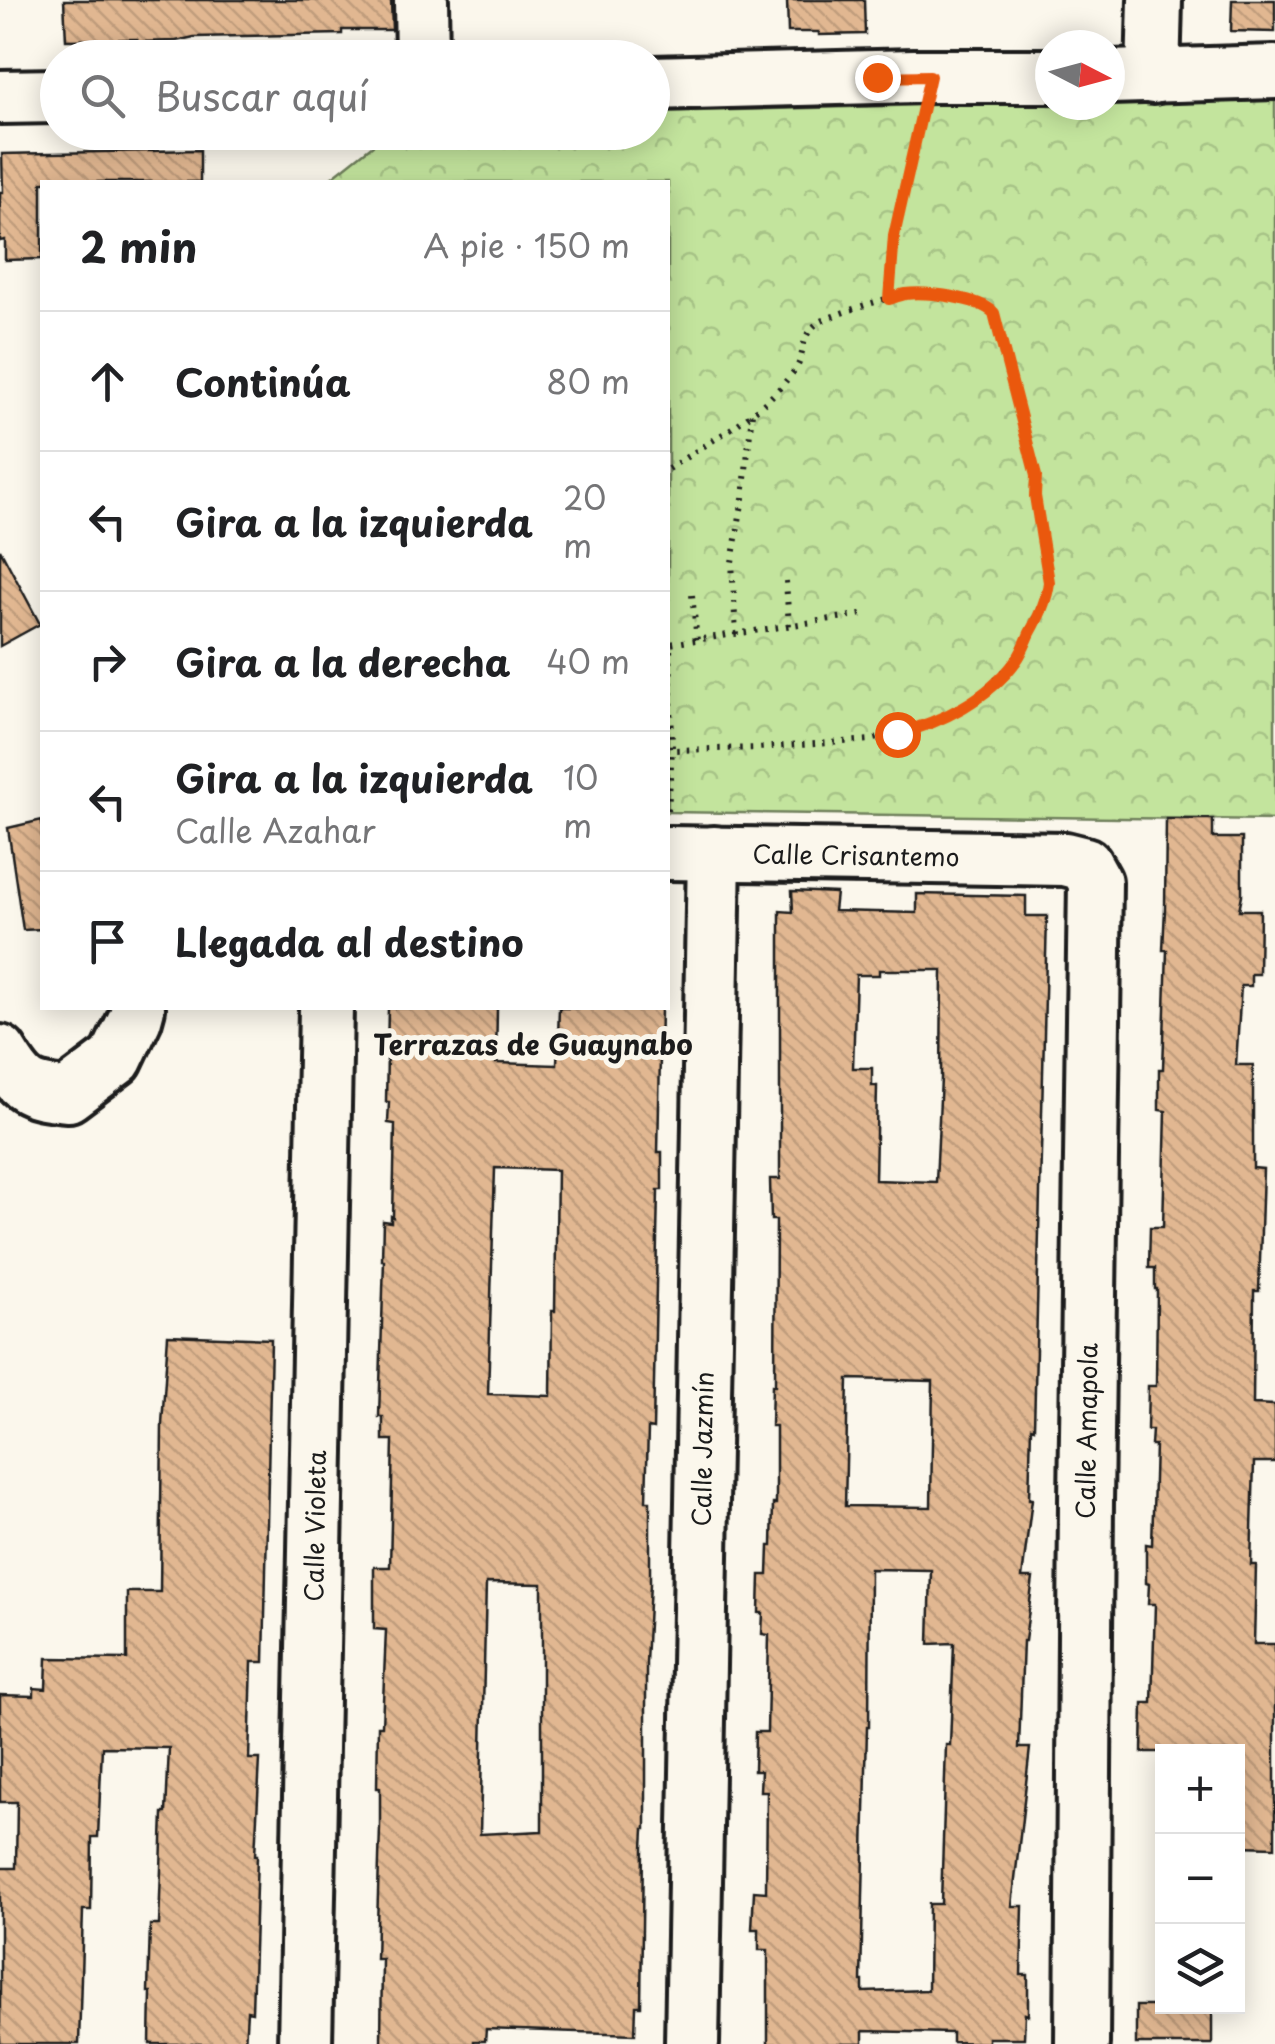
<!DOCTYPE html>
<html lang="es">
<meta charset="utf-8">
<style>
:root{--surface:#fff;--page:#f6f6f6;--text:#202124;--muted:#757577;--line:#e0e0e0}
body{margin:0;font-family:"Playpen Sans",sans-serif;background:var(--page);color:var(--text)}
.controls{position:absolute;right:30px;bottom:30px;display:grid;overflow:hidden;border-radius:0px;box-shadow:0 5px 25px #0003}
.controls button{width:90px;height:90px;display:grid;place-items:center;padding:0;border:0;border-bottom:2px solid var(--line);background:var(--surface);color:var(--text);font:50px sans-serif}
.compass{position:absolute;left:1035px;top:30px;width:90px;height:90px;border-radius:50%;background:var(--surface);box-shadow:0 5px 25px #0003;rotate:96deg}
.stop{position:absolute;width:30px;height:30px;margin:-22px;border:8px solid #ea580c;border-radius:50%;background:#fff}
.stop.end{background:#ea580c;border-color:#fff;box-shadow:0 2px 10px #0008}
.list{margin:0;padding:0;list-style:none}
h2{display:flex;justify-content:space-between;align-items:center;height:130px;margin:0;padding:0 40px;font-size:42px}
h2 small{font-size:32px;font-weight:400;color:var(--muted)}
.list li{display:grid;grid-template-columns:65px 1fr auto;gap:30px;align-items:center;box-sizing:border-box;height:140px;padding:0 40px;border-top:2px solid var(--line)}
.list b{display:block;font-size:38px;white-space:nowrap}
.list p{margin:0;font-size:32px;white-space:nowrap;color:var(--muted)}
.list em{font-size:32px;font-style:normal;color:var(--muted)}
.icon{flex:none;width:55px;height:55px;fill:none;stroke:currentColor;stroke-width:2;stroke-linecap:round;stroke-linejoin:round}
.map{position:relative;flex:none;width:1275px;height:2044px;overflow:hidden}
.search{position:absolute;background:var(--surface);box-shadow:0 5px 25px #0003;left:40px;top:40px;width:630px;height:110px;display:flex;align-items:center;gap:25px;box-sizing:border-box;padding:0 35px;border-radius:55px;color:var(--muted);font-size:38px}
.panel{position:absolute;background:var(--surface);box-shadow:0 5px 25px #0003;left:40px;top:180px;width:630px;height:830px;border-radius:0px}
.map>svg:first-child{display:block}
.forest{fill:url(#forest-crowns);stroke:#70805c;stroke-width:2.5}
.building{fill:url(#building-back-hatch);stroke:#1c1c1c;stroke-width:2.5;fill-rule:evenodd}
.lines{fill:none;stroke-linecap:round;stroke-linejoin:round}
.minor-casing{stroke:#1c1c1c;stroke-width:60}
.path{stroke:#1c1c1c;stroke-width:6;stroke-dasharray:2.5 8;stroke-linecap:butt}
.minor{stroke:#fbf7ec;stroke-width:52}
.route{stroke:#ea580c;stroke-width:12}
.labels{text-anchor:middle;stroke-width:10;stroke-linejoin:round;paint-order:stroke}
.street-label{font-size:25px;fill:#1c1c1c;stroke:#fbf7ec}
.neighbourhood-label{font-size:28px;font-weight:bold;fill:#1c1c1c;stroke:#fbf7ec}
</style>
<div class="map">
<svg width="1275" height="2044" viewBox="0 0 1275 2044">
<defs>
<pattern id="forest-crowns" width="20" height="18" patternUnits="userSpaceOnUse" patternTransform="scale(2.5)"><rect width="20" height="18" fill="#c3e49d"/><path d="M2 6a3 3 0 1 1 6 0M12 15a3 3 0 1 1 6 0" fill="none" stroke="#a7c387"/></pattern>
<pattern id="building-back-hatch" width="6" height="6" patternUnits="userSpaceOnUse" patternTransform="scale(2.5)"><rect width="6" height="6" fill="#e1b791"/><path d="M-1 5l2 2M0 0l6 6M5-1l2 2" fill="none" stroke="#c09d7c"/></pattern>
</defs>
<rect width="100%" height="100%" fill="#fbf7ec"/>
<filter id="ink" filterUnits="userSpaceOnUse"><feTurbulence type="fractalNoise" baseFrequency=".01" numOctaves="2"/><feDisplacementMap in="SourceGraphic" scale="20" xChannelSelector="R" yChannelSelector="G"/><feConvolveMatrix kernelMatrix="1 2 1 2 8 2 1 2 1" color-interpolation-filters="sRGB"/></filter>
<g filter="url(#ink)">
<path class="forest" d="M1275,99V820L668,812V182H326L388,133L652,132L653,112L1050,102V105H1110V101Z"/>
<g class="building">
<path d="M64,0H391L392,30H342V34L194,37L176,41L138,42L137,39L66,40Z"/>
<path d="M787,0H864L865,34L819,35V32H788Z"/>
<path d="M1232,0H1275V32L1231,31Z"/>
<path d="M200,150V182H42V259L5,260V240L0,241V192H3L2,154Z"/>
<path d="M0,549L40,624L0,646Z"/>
<path d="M1166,819H1213V838H1242V895L1239,910H1260L1259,974H1251V986H1241L1236,1065H1253V1168L1263,1169L1259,1291H1254L1253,1404L1275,1405V1462H1254L1251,1565H1256L1254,1644H1275V1847L1238,1846V1752H1142L1143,1703H1152L1155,1604H1148L1149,1584L1146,1583V1544L1152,1545L1155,1445H1151L1152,1430H1147L1148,1386H1156L1157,1289H1155V1268H1149L1150,1227H1163L1166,1111L1159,1110V1069H1163L1167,950H1163L1165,908Z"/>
<path d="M42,820V929L23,930L8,828Z"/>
<path d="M792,891L836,893L834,911L917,913V894L1026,896V916H1047L1034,1428L1031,1427L1029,1499H1032L1022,1578H1033L1025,1641H1023L1019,1748H1030L1012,1906H1023L1021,1975H1028V2015L1025,2014L1024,2038H988V2043L952,2042V2033L863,2031V2044H768V1950H759V1929H752L754,1891L766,1892L767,1791H760L761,1771H754L755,1732H767L769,1635L762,1634L763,1613H759L760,1575H768L769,1546H772L773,1504H776V1426H771L772,1385H775L776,1220H771L770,1179H780V911L793,912ZM879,970H942L941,1078L936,1182L875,1180L877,1086H872V1068H853L856,975H879ZM848,1379L933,1381L931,1507L845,1506ZM870,1569L931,1570L929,1644L954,1643L950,1745H946L941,1904H929L928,1990L863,1992V1981H861L867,1727H869Z"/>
<path d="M388,1008H497L496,1063L557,1065L559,1008H661L658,1152H662V1190H658L653,1429L648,1428L646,1501H650V1583L646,1663V1829H644L643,1848L641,2006H636L635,2034L486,2029L485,2041H474V2044H381L382,1959H376L380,1827V1788H377L378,1726H382L386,1630L374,1629V1567H390L393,1440H383V1417H379L384,1260H382L383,1221L391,1222V1216L393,1217L395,1124L388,1123L389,1102H386ZM495,1168L557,1170L555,1311H552L551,1396L488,1394ZM486,1583L542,1584V1831L480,1834Z"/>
<path d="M168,1335L271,1339L264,1662H252L249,1759H260L255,1855H257L252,2012L247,2011L245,2044H150L151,1992H148L150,1925H159L163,1813H166L169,1748L102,1747L98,1837H92L91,1910H83L79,2044H0V1868H16L17,1802H0V1695L34,1696V1688L46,1689L47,1658L127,1659V1592H160L162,1424Z"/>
<rect x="1136" y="2006" width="76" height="38"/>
</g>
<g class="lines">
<g class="minor-casing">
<g id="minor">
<path d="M421,0L422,58"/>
<path d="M1110,77L1275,72"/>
<path d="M1153,77L1155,0"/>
<path d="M652,83L914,76H1050"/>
<path d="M0,97L58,96"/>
<path id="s1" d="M668,853L1065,859L1085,864L1095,882L1086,1502L1082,2044"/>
<path d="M0,1052C21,1087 27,1092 68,1095L116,1059L135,1019L138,1008"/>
<path id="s2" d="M305,2044L326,1008"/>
<path id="s3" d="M692,2044L714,853"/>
</g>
</g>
<g class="path">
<path d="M889,299L895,236L921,118"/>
<path d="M668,469C707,443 754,419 785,382C789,377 796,370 799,363C805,348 801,335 818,323C828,316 892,296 906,294C926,291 980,298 994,313L1036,476L1035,496L1049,582L1048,594L1016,660L976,700L924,727L871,740L758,748L672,750"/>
<path d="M786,581L789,626"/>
<path d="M692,595L697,640"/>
<path d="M736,635L732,562L743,498L752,413"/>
<path d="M668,810L672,750L670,644L864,614"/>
</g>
<use href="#minor" class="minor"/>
</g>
</g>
<g class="lines" filter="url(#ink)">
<path class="route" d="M877,77L930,76L894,236L889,299C895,297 900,295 905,294C926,291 980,298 994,313L1036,476L1035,496L1049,582C1047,600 1039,617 1030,633C1026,642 1022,653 1016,661C988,699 942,722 897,734"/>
</g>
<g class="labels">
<g class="street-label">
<text dy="9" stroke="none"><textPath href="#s1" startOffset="188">Calle Crisantemo</textPath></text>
<text transform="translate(1087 1431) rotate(-89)" y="9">Calle Amapola</text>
<text dy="9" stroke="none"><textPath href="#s3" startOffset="595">Calle Jazmín</textPath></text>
<text dy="9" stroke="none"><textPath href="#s2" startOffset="518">Calle Violeta</textPath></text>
</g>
<g class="neighbourhood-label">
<text x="533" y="1055">Terrazas de Guaynabo</text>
</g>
</g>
</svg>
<div class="controls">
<button>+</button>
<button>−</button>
<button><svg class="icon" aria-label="layers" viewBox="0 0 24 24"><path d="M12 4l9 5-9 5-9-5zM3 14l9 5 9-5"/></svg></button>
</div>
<svg class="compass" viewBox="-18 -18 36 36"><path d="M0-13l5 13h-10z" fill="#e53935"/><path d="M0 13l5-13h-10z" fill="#757577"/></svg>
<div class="stop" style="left:897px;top:734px"></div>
<div class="stop end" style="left:877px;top:77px"></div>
<div class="search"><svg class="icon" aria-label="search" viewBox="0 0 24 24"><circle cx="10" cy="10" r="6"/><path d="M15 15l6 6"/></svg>Buscar aquí</div>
<section class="panel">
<h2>2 min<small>A pie · 150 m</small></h2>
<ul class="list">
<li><svg class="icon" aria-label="ahead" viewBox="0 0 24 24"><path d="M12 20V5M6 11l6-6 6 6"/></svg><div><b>Continúa</b></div><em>80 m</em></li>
<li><svg class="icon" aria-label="left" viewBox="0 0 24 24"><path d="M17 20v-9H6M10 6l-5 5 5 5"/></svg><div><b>Gira a la izquierda</b></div><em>20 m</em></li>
<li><svg class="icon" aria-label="right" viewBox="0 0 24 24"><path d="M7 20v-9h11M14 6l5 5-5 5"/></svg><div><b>Gira a la derecha</b></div><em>40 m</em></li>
<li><svg class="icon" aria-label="left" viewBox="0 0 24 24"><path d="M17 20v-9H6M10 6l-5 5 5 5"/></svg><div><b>Gira a la izquierda</b><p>Calle Azahar</p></div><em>10 m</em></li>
<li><svg class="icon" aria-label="arrive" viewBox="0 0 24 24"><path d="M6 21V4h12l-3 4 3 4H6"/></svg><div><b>Llegada al destino</b></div></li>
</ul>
</section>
</div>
